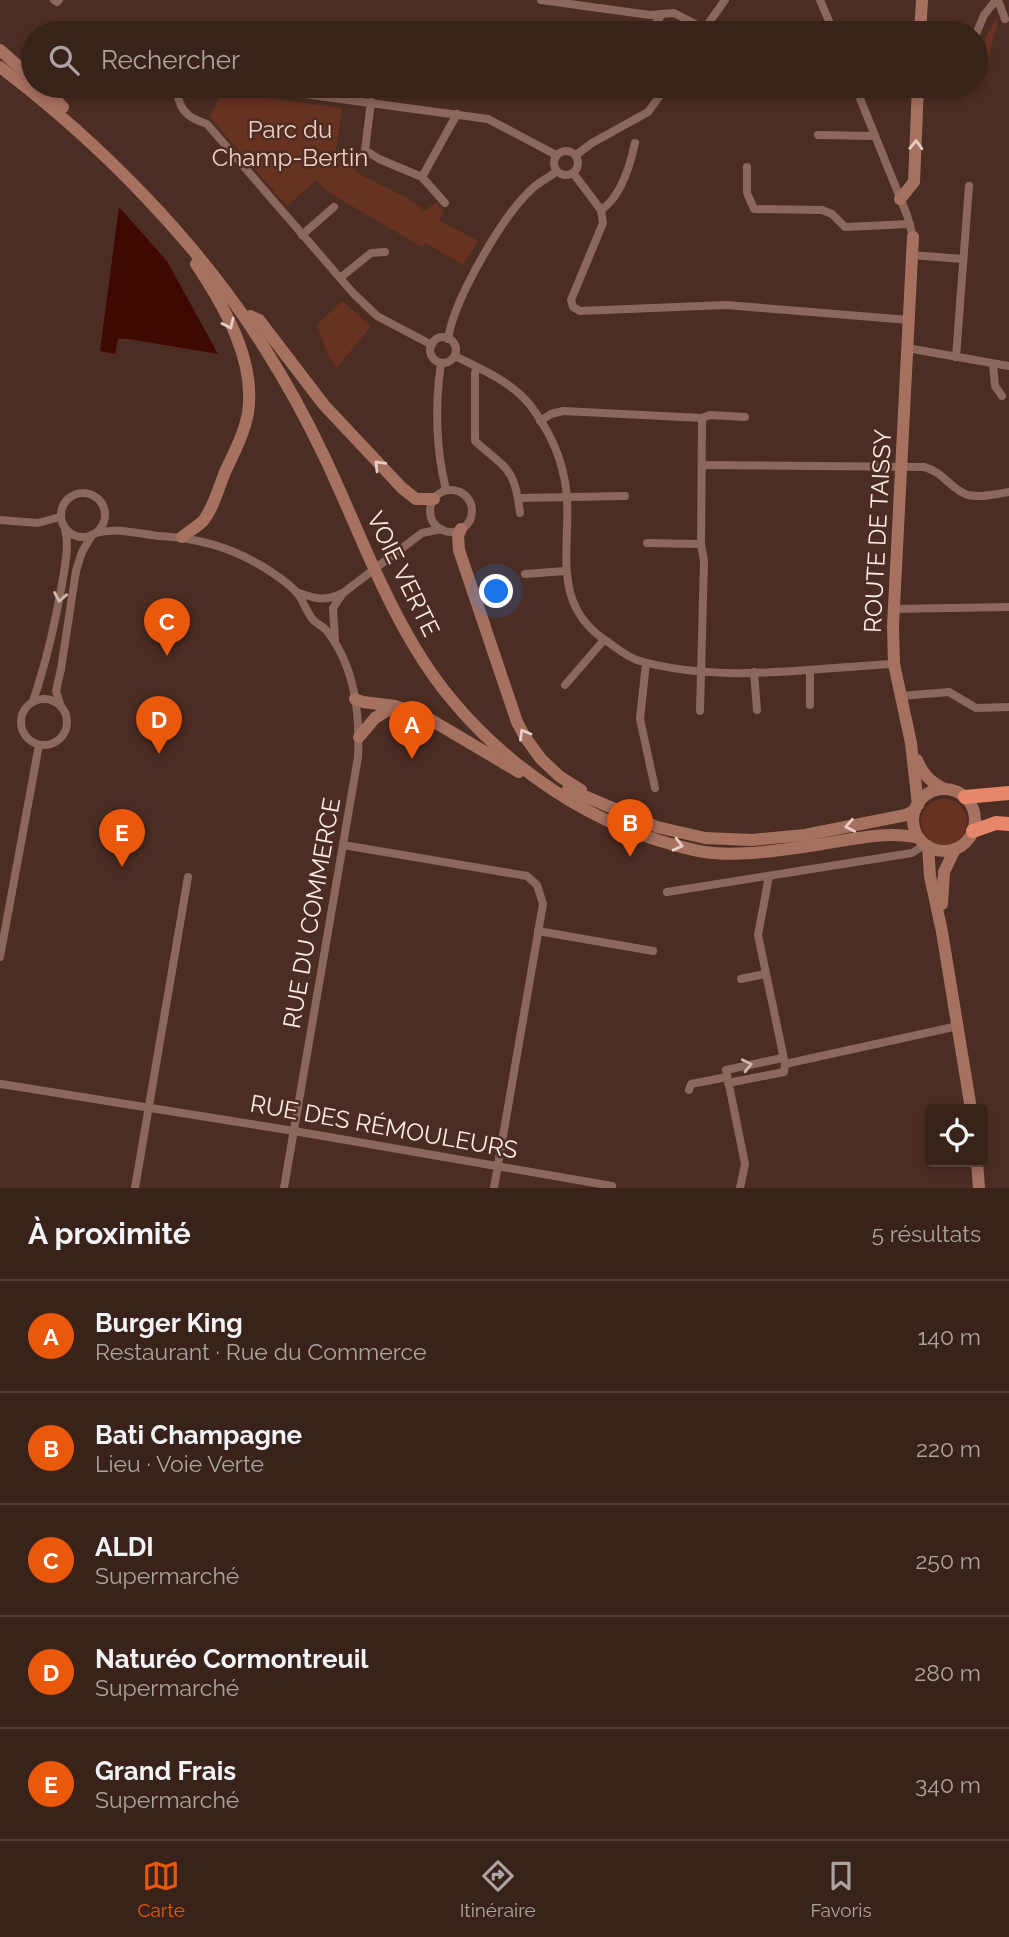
<!DOCTYPE html>
<html lang="fr">
<meta charset="utf-8">
<style>
:root{--surface:#39221a;--page:#442f27;--text:#f1f3f6;--muted:#aba4a2;--line:#533f39;--accent:#ea580c}
body{margin:0;font-family:Raleway,sans-serif;background:var(--page);color:var(--text)}
.controls{position:absolute;right:21px;bottom:21px;display:grid;overflow:hidden;border-radius:7px;box-shadow:0 4px 10px #0003}
.controls button{width:63px;height:63px;display:grid;place-items:center;padding:0;border:0;border-bottom:2px solid var(--line);background:var(--surface);color:var(--text);font:35px sans-serif}
.you{position:absolute;left:497px;top:592px;width:24px;height:24px;margin:-18px;border:5px solid #fff;border-radius:50%;background:#1a73e8;box-shadow:0 0 0 10px #1a73e833}
.badge{display:grid;place-items:center;width:46px;height:46px;border-radius:50%;background:var(--accent);color:#fff;font-size:23px;font-weight:700}
.pin{position:absolute;translate:-50% -58px;filter:drop-shadow(0 2px 4px #0008)}
.pin::after{content:'';position:absolute;top:37px;width:24px;height:21px;background:inherit;clip-path:polygon(0 0,100% 0,50% 100%)}
.list{margin:0;padding:0;list-style:none}
h2{display:flex;justify-content:space-between;align-items:center;height:91px;margin:0;padding:0 28px;font-size:30px}
h2 small{font-size:23px;font-weight:400;color:var(--muted)}
.list li{display:grid;grid-template-columns:46px 1fr auto;gap:21px;align-items:center;box-sizing:border-box;height:112px;padding:0 28px;border-top:2px solid var(--line)}
.list b{display:block;font-size:26px;white-space:nowrap}
.list p{margin:0;font-size:23px;white-space:nowrap;color:var(--muted)}
.list em{font-size:23px;font-style:normal;color:var(--muted)}
.icon{flex:none;width:38px;height:38px;fill:none;stroke:currentColor;stroke-width:2;stroke-linecap:round;stroke-linejoin:round}
.map{position:relative;flex:none;width:1009px;height:1188px;overflow:hidden}
.search{position:absolute;background:var(--surface);box-shadow:0 4px 10px #0003;left:21px;right:21px;top:21px;height:77px;display:flex;align-items:center;gap:18px;box-sizing:border-box;padding:0 24px;border-radius:38px;color:var(--muted);font-size:26px}
.sheet{height:651px;background:var(--surface)}
nav{display:flex;justify-content:space-around;align-items:center;box-sizing:border-box;height:98px;border-top:2px solid var(--line);background:var(--surface);font-size:19px;color:var(--muted)}
nav a{display:grid;justify-items:center;gap:4px}
nav .on{color:var(--accent)}
.map>svg:first-child{display:block}
.green{fill:#683221}
.water{fill:#3f0800}
.lines{fill:none;stroke-linecap:round;stroke-linejoin:round}
.street{stroke:#8b675c;stroke-width:8}
.secondary{stroke:#a77160;stroke-width:12}
.highway{stroke:#e78769;stroke-width:14}
.oneway{stroke:#e8cdc5}
.oneway2{stroke:#cfb7af}
.labels{text-anchor:middle;stroke-width:5;stroke-linejoin:round;paint-order:stroke}
.park-label{font-size:24px;fill:#f4cec2;stroke:#4c2d23}
.street-label{font-size:24px;fill:#fdece7;stroke:#4c2d23}
</style>
<div class="map">
<svg width="1009" height="1188" viewBox="0 0 1009 1188">
<rect width="100%" height="100%" fill="#4c2d23"/>
<g class="green">
<path d="M996,18L998,23L988,58L980,59L986,36Z"/>
<path d="M223,92L342,108L335,156C347,158 349,166 357,172C379,187 404,192 424,211L436,203L444,210L439,220L478,241L463,265L426,243L422,247L328,192L316,180L287,206L209,116Z"/>
<path d="M342,301L371,326L336,369L327,352L317,325Z"/>
<circle cx="944" cy="822" r="23"/>
</g>
<path class="water" d="M119,207L167,261L218,354L129,339H118L115,354L100,351Z"/>
<g class="lines">
<g class="street">
<path d="M54,0L57,2L59,0"/>
<path d="M541,0L650,15L674,13L705,29"/>
<path d="M820,0L834,33"/>
<path d="M998,0L1005,19"/>
<path d="M703,31L725,0"/>
<path d="M649,33L662,14"/>
<path d="M976,34L984,15L996,0"/>
<path d="M173,86C178,92 177,96 180,103C184,115 195,120 207,124L353,293L377,316L432,345"/>
<path d="M245,86L488,119L556,155"/>
<path d="M855,86L907,215L913,237"/>
<path d="M557,87L568,88L571,86"/>
<path d="M371,102L365,150L379,159L422,177L445,203"/>
<path d="M818,135L875,136"/>
<circle cx="566" cy="163" r="12"/>
<path d="M576,155L592,143L648,112L667,86"/>
<path d="M747,167V193L754,209L822,210L832,214L845,227L910,224"/>
<path d="M573,173L601,210L603,223L571,300L573,307L580,311L726,305L909,320"/>
<path d="M422,177L457,114"/>
<path d="M601,210C621,197 630,166 635,143"/>
<path d="M302,235L334,207"/>
<path d="M912,255L963,259"/>
<path d="M340,278L371,253L385,252"/>
<circle cx="443" cy="350" r="13"/>
<path d="M448,339C454,299 504,213 534,187C541,181 550,177 557,171"/>
<path d="M907,348L1009,366"/>
<path d="M455,356C481,369 512,382 530,405C546,426 559,451 564,477C577,536 543,601 608,642C618,649 628,658 640,661C722,684 810,668 894,664"/>
<path d="M956,357L969,186"/>
<path d="M441,363C435,404 436,449 446,490"/>
<path d="M993,364L995,386L1002,396"/>
<path d="M477,367L475,373V441C506,469 515,467 520,513"/>
<path d="M540,421L551,414L563,411L702,418L710,415L745,417"/>
<path d="M702,465L924,467C944,472 951,490 968,495C982,498 996,494 1009,492"/>
<circle cx="451" cy="511" r="21"/>
<circle cx="83" cy="515" r="22"/>
<path d="M519,498L625,496"/>
<path d="M0,520L38,523L60,517"/>
<path d="M96,533C117,527 138,534 159,536C198,538 231,547 265,568C276,575 290,584 298,594C303,601 306,610 311,617C314,623 322,625 327,631C355,667 360,713 358,757L284,1188"/>
<path d="M647,543L701,544"/>
<path d="M525,574L565,571"/>
<path d="M296,592C317,599 323,602 343,593"/>
<path d="M894,609L1009,607"/>
<path d="M335,640L333,608L343,593L422,533L441,529"/>
<path d="M646,663L640,719L655,788"/>
<path d="M810,670V705"/>
<path d="M754,672L757,710"/>
<path d="M565,685L604,640"/>
<path d="M901,696L949,692L976,708L1009,707"/>
<circle cx="44" cy="722" r="23"/>
<path d="M33,701C48,657 56,618 64,573C66,557 69,545 65,529"/>
<path d="M61,707L56,691L61,669L76,571L82,552L92,535"/>
<path d="M700,711L704,561L701,544L702,418"/>
<path d="M343,845L527,876L537,885L543,904L494,1188"/>
<path d="M769,876L758,935L785,1064"/>
<path d="M667,892L912,853L926,844"/>
<path d="M538,931L653,951"/>
<path d="M0,957L39,745"/>
<path d="M741,979L765,974"/>
<path d="M785,1064L958,1026"/>
<path d="M728,1083L784,1072L785,1064"/>
<path d="M1,1084L294,1131L612,1186"/>
<path d="M689,1090L691,1084L727,1077"/>
<path d="M135,1188L188,877"/>
<path d="M740,1188L745,1164L726,1070L782,1058"/>
</g>
<g class="secondary">
<path d="M920,33L922,0"/>
<path d="M0,50L33,79"/>
<path d="M0,67C99,142 198,242 264,347C286,382 306,418 324,456C354,519 378,586 414,646C467,736 560,810 660,841C675,845 690,850 705,852C737,857 784,850 816,845C851,840 885,830 919,838"/>
<path d="M41,86L63,107"/>
<path d="M900,199L914,182L918,86"/>
<path d="M913,237L893,626L894,664L911,743L918,805"/>
<path d="M250,316L259,320L324,405L402,488L416,499H434"/>
<path d="M461,529L458,535L459,550L517,722L525,737L541,759L559,776L581,790"/>
<path d="M182,537C188,532 197,527 203,521C213,509 219,487 225,472C234,453 244,434 248,413C256,360 224,306 196,264"/>
<path d="M355,699L363,702L395,706L421,714L519,772"/>
<path d="M359,737L375,718L395,706"/>
<path d="M917,760C923,775 930,781 944,789"/>
<path d="M568,789L657,827L705,838L752,840L805,835L906,815L915,810"/>
<circle cx="944" cy="820" r="31"/>
<path d="M928,846L930,876L942,932L971,1109"/>
<path d="M942,904L944,872L955,849"/>
<path d="M977,1162L979,1188"/>
</g>
<g class="highway">
<path d="M965,797L1009,793"/>
<path d="M973,831L996,823L1009,824"/>
</g>
</g>
<defs><path id="oneway-chevron" d="M-2-3.5L2.5 0L-2 3.5" fill="none" stroke-width="1.6" stroke-linecap="round" stroke-linejoin="round" transform="scale(1.75)"/></defs>
<g class="oneway">
<use href="#oneway-chevron" transform="translate(916 145) rotate(-88)"/>
<use href="#oneway-chevron" transform="translate(229 324) rotate(65)"/>
<use href="#oneway-chevron" transform="translate(379 465) rotate(-134)"/>
<use href="#oneway-chevron" transform="translate(524 734) rotate(-120)"/>
<use href="#oneway-chevron" transform="translate(850 826) rotate(169)"/>
<use href="#oneway-chevron" transform="translate(678 845) rotate(14)"/>
</g>
<g class="oneway2">
<use href="#oneway-chevron" transform="translate(60 597) rotate(100)"/>
<use href="#oneway-chevron" transform="translate(747 1065) rotate(-13)"/>
</g>
<g class="labels">
<g class="park-label">
<text x="290" y="138">Parc du<tspan x="290" dy="28">Champ-Bertin</tspan></text>
</g>
<g class="street-label">
<text transform="translate(878 531) rotate(-87)" y="8">ROUTE DE TAISSY</text>
<text transform="translate(403 574) rotate(64)" y="8">VOIE VERTE</text>
<text transform="translate(312 913) rotate(-80)" y="8">RUE DU COMMERCE</text>
<text transform="translate(384 1127) rotate(10)" y="8">RUE DES RÉMOULEURS</text>
</g>
</g>
</svg>
<div class="controls">
<button><svg class="icon" aria-label="locate" viewBox="0 0 24 24"><circle cx="12" cy="12" r="6"/><path d="M12 2v4M12 18v4M2 12h4M18 12h4"/></svg></button>
</div>
<div class="you"></div>
<div class="pin badge" style="left:412px;top:759px">A</div>
<div class="pin badge" style="left:630px;top:857px">B</div>
<div class="pin badge" style="left:167px;top:656px">C</div>
<div class="pin badge" style="left:159px;top:754px">D</div>
<div class="pin badge" style="left:122px;top:867px">E</div>
<div class="search"><svg class="icon" aria-label="search" viewBox="0 0 24 24"><circle cx="10" cy="10" r="6"/><path d="M15 15l6 6"/></svg>Rechercher</div>
</div>
<section class="sheet">
<h2>À proximité<small>5 résultats</small></h2>
<ul class="list">
<li><span class="badge">A</span><div><b>Burger King</b><p>Restaurant · Rue du Commerce</p></div><em>140 m</em></li>
<li><span class="badge">B</span><div><b>Bati Champagne</b><p>Lieu · Voie Verte</p></div><em>220 m</em></li>
<li><span class="badge">C</span><div><b>ALDI</b><p>Supermarché</p></div><em>250 m</em></li>
<li><span class="badge">D</span><div><b>Naturéo Cormontreuil</b><p>Supermarché</p></div><em>280 m</em></li>
<li><span class="badge">E</span><div><b>Grand Frais</b><p>Supermarché</p></div><em>340 m</em></li>
</ul>
</section>
<nav>
<a class="on"><svg class="icon" aria-label="map" viewBox="0 0 24 24"><path d="M3 6l6-2 6 2 6-2v14l-6 2-6-2-6 2zM9 4v14M15 6v14"/></svg>Carte</a>
<a><svg class="icon" aria-label="directions" viewBox="0 0 24 24"><path d="M12 3l9 9-9 9-9-9zM9 14v-3h6M13 9l2 2-2 2"/></svg>Itinéraire</a>
<a><svg class="icon" aria-label="saved" viewBox="0 0 24 24"><path d="M7 4h10v16l-5-4-5 4z"/></svg>Favoris</a>
</nav>
